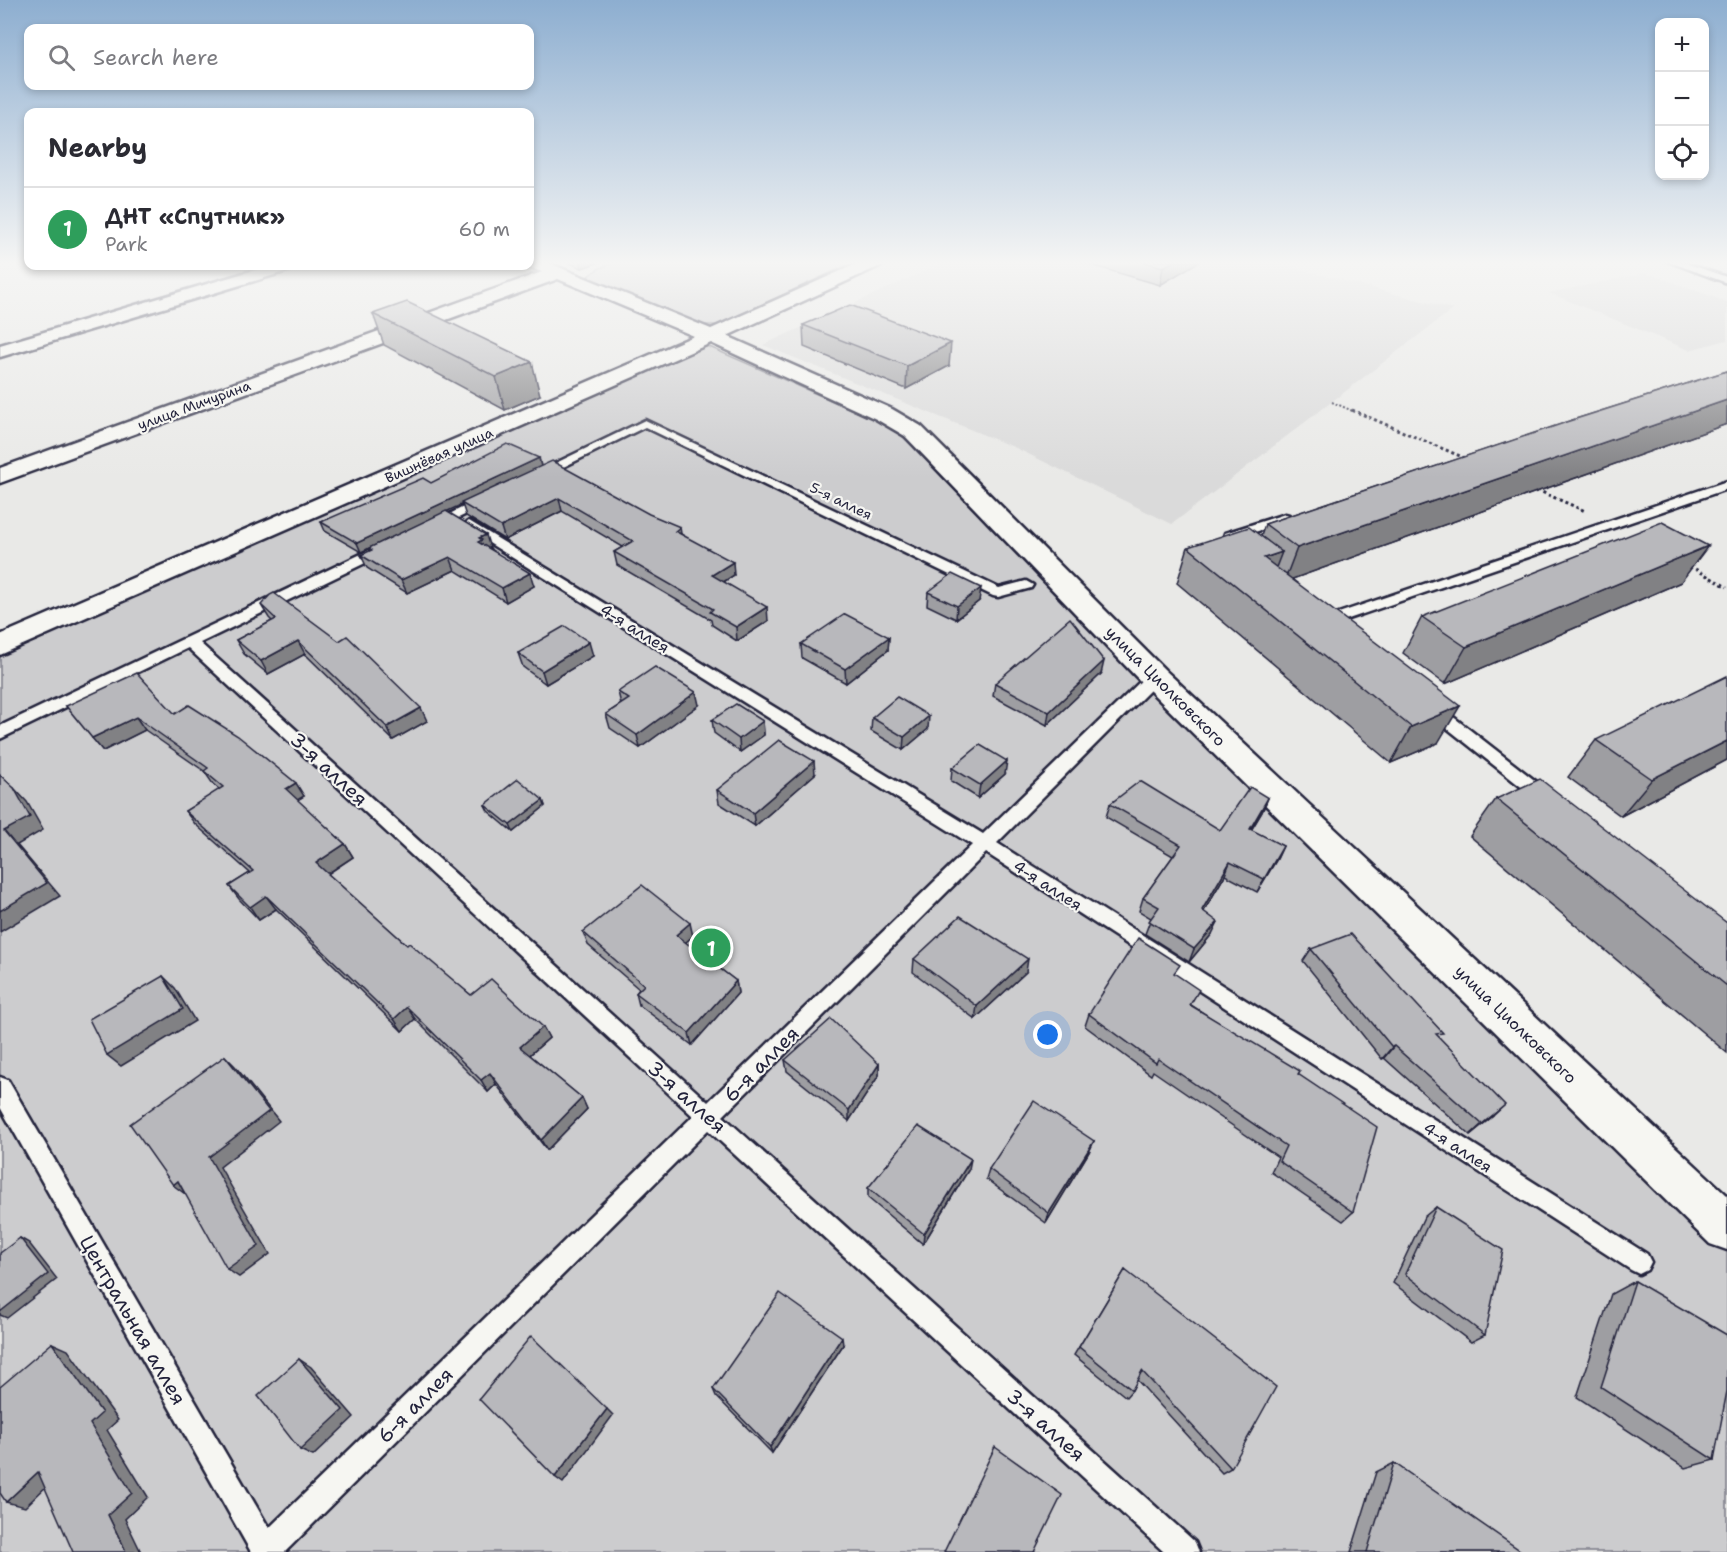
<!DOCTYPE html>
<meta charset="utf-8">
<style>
:root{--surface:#fff;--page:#f7f7f7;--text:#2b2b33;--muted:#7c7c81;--line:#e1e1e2;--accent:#0b8043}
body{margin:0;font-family:"Shantell Sans",sans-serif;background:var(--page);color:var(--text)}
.controls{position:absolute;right:18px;top:18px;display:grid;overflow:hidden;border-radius:12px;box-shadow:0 3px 9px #0003}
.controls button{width:54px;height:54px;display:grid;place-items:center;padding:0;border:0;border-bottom:2px solid var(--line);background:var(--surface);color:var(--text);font:30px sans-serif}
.you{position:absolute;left:1048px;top:1035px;width:21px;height:21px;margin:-15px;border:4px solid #fff;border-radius:50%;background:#1a73e8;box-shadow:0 0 0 9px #1a73e833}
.badge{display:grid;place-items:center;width:39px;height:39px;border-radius:50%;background:var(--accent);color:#fff;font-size:20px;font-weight:700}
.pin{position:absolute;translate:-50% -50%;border:3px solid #fff;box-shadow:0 2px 6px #0006}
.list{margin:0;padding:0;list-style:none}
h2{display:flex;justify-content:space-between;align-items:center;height:78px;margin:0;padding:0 24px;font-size:26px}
h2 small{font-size:20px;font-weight:400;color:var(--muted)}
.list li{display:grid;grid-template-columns:39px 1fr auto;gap:18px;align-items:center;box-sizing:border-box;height:84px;padding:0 24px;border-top:2px solid var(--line)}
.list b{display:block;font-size:22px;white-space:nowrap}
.list p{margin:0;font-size:20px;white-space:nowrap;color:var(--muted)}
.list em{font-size:20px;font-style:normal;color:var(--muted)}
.icon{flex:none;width:33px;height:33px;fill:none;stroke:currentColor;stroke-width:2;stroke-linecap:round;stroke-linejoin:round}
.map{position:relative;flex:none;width:1727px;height:1552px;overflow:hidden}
.search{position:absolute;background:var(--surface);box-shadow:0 3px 9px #0003;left:24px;top:24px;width:510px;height:66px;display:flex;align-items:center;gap:15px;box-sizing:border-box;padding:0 21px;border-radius:12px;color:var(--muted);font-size:22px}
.panel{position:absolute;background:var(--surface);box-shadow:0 3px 9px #0003;left:24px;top:108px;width:510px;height:162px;border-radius:12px}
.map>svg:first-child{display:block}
.built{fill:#dadada}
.green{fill:#ccccce;stroke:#777784;stroke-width:1.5}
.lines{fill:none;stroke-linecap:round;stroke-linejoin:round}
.service-casing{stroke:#22223b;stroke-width:5}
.minor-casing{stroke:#22223b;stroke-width:5}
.tertiary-casing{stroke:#22223b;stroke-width:5}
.path-far1{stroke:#22223b;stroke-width:2;stroke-dasharray:2 2;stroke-linecap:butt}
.path{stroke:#22223b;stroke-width:3;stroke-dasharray:3 3;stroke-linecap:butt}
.service{fill:#f6f6f2;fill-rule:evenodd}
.minor{fill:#f6f6f2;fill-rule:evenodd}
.tertiary{fill:#f6f6f2;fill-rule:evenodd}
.wall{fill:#9e9ea2;stroke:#22223b;stroke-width:1.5}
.shaded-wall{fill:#818184;stroke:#22223b;stroke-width:1.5}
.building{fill:#b8b8bc;stroke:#22223b;stroke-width:1.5}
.labels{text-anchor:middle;stroke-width:4.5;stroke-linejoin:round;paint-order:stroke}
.far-street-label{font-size:14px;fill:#22223b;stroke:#f6f6f2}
.street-label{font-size:16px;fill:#22223b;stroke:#f6f6f2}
.near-street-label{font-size:20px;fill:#22223b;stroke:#f6f6f2}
</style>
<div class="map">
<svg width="1727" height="1552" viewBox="0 0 1727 1552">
<rect width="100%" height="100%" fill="#e9e9e7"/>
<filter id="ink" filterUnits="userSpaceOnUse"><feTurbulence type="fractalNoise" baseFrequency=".0167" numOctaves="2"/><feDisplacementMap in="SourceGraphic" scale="12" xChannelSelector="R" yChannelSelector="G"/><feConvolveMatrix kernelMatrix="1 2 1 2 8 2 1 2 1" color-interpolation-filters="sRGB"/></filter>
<g filter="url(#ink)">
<g class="built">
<path d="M947,261H1268L1453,309L1172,524L1016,448L763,345Z"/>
<path d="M1647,273L1727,302V340L1689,350L1549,293Z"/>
</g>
<g class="green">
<path d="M619,261H856L717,325H686L612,295L588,276L600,268Z"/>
<path d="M698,342L894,428L1727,1248V1552H0V648Z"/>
</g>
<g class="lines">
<g class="service-casing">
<g id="service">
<path d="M1667,261H1679L1727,277V283Z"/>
<path d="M645,420L999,588L1026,581L1033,585L1031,588L998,597L993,596L645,427L543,477L539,478L533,474Z"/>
<path d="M1727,481V489L1328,626H1318L1316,623L1318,620Z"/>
<path d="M483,497L489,501L487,504L438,528L434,529L428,525Z"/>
<path d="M1285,514L1289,515L1291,518L1289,521L1230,540L1224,536L1225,533Z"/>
<path d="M469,521L983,834L1149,673H1159L1161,677L1159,681L997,843L1647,1254L1651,1262L1647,1270L1639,1274L1631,1270L986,853L723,1116L1195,1542L1199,1552H1164L708,1130L285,1552H251L0,1107V1077L8,1080L269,1528L693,1116L188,648L0,739V726L378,546H388L389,549L388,552L200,643L708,1102L972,845L465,528L463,525Z"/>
<path d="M1433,704L1438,705L1551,793L1553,797L1551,801L1545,803L1539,801L1428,713L1425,709L1428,705Z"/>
</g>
</g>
<g class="minor-casing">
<path id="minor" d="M530,261H544L711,329L863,261H884L882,265L727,336L892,409L921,426L1165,670L1727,1195V1250L1710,1244L1143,684L905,436L876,419L711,343L0,655V635L694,336L558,279L0,483V468L542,272L526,266H530Z"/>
</g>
<g class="tertiary-casing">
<path id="tertiary" d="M268,266H294L291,270L0,357V345Z"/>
</g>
<path class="path-far1" d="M1332,402L1355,412"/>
<g class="path">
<path d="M1352,410L1467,459"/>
<path d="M1537,490L1585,511"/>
<path d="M1690,566L1727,587"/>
</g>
<use href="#service" class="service"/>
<use href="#minor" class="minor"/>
<use href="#tertiary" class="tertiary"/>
</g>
<g class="wall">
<path d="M564,261H602L582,268Z"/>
<path d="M1077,261H1200L1160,285Z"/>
<path d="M373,314L540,395L505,410L384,345Z"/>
<path d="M803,325L949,366L906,389L804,347Z"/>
<path d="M1727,371V424L1292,579L1438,743L1391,763L1177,583L1188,547L1261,536L1265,524L1562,424L1563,423Z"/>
<path d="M539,458L541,466L681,534L734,575L724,582L768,621L737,641L712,625L711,620L617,565L614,552L623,547L562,511L505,540L466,516L462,504L447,511L490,548H489L534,586L506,602L455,570L407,593L367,568L361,555L370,551L369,548L361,552L325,531L321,522L431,483Z"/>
<path d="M1681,582L1445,684L1403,653L1422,617Z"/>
<path d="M928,592L979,601L956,619L927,605Z"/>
<path d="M261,605L427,721L393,740L305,654L268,674L244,654L236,640L272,621L269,618Z"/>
<path d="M889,637L888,650L846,683L802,658L801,644Z"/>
<path d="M518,653L593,656L546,684L523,667Z"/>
<path d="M1101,674L1047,725L993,696L995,683Z"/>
<path d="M618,692L699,705L640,748L610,728L606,714L621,704Z"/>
<path d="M66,706L175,714L304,796L297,800L345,844L353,857L328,874L407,945L471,995L543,1027L549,1038L530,1055L582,1098L587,1109L547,1150L496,1084L488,1092L415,1019L402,1031L276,909L259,920L239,899L229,886L250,873L195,824L185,811L220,790L213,784L204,771L145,730L103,751Z"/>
<path d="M872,718L928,729L903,750L871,731Z"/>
<path d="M712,720L763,721L764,735L740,752L714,733Z"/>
<path d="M1596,740L1727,760L1621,816L1568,777Z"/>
<path d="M952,768L1005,774L978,798L951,781Z"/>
<path d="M815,774L755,826L719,803L717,790Z"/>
<path d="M1268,798L1262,812L1251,830L1283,846L1277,859L1257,892L1225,875L1204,911L1212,934L1189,962L1145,934L1151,918L1139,911L1143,898L1173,856L1106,817L1110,804L1220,830Z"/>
<path d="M1496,799L1727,923V1053L1470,836Z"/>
<path d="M543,800L545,806L513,832L488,811L485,805Z"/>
<path d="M583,932L693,936L685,942L736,981L738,993L692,1045L639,1005L636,993L639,989L588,945Z"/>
<path d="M1311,949L1439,1037L1493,1116L1470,1135L1384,1058L1382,1059L1303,961Z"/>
<path d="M914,959L1026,972L975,1019L913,972Z"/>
<path d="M1176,975L1191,1005L1298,1074L1353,1212L1343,1221L1271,1172L1278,1157L1153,1071L1151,1075L1085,1026L1089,1014Z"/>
<path d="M785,1060L879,1064V1075L849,1121L787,1071Z"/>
<path d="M1094,1141L1089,1152L1046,1223L986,1179L989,1169Z"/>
<path d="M969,1169L923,1244L868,1198V1188Z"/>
<path d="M1436,1207L1485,1335L1471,1342L1393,1283L1424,1217Z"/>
<path d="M1125,1270L1231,1468L1222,1473L1137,1380L1132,1390L1126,1397L1074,1355Z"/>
<path d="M1635,1281L1714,1460L1685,1468L1577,1397L1611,1294Z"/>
<path d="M843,1345L772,1453L716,1396L713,1389Z"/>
<path d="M1394,1463L1521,1552H1351L1376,1472Z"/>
</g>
<g class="shaded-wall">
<path d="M581,261H602L582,268Z"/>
<path d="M1175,261H1200L1160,285L1163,267Z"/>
<path d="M951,343L949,366L906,389L907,366Z"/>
<path d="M532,362L540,395L505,410L496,377Z"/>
<path d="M1727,400V424L1284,582L1297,548Z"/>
<path d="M539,458L541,467L361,552L357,543Z"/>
<path d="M559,498L562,511L505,540L501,527Z"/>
<path d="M680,527L682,540L675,531Z"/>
<path d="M486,535L490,548L485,550L478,542L479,538Z"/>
<path d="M1708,546L1681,582L1445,684L1466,647Z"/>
<path d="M1282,552L1268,588L1264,558Z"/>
<path d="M450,557L455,570L407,593L401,580Z"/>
<path d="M733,562L734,575L714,588L712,575Z"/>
<path d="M530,573L534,586L506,602L502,588Z"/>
<path d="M981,588L979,601L956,619L957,606Z"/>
<path d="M767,607L768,621L737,641L736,627Z"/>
<path d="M889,637L888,650L846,683L845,669Z"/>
<path d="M298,641L305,654L268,674L261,661Z"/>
<path d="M589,642L593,656L546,684L542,671Z"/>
<path d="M1104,661L1101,674L1047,725L1049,712Z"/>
<path d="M696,692L699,705L640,748L637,735Z"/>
<path d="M1460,706L1438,743L1391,763L1411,727Z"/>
<path d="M421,708L427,721L393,740L387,727Z"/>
<path d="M929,716L928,729L903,750L904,737Z"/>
<path d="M136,717L145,730L103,751L92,738Z"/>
<path d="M763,721L764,735L740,752L739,739Z"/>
<path d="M1727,741V760L1621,816L1652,779Z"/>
<path d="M814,761L815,774L755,826L753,813Z"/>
<path d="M1007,761L1005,774L978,798L980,785Z"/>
<path d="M296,783L304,796L294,802L286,789Z"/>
<path d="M14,788L27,802L43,830L17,845L60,896L0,932V911L4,831Z"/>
<path d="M1268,798L1262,812L1244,842L1250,829Z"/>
<path d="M543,800L545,806L513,832L510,825Z"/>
<path d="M345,844L353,857L324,876L316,863Z"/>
<path d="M1283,846L1277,859L1257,892L1264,879Z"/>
<path d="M1230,862L1225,875L1197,923L1202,910Z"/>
<path d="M266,896L276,909L259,920L250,907Z"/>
<path d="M1218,922L1212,934L1189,962L1194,949Z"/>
<path d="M690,923L693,936L679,948L676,935Z"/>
<path d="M1028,959L1026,972L975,1019L977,1006Z"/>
<path d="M163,976L175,988L195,1021L121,1066L107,1055Z"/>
<path d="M736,981L738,993L692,1045L689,1033Z"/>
<path d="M407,1007L415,1019L402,1031L394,1019Z"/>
<path d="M543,1027L549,1038L526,1058L520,1047Z"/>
<path d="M1394,1046L1384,1058L1382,1059L1392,1047Z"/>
<path d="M225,1056L235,1066L279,1121L220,1167L270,1254L239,1277L227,1269L209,1157Z"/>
<path d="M879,1064V1075L849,1121V1110Z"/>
<path d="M490,1073L496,1084L488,1092L481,1080Z"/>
<path d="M582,1098L587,1109L547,1150L541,1140Z"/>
<path d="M1505,1105L1493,1116L1470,1135L1482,1124Z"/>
<path d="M1094,1141L1089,1152L1046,1223L1049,1213Z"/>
<path d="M971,1159L969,1169L923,1244L924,1234Z"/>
<path d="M178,1181L185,1194L173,1185Z"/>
<path d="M20,1238L29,1243L57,1279L7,1318L0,1315V1312Z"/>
<path d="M842,1337L843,1345L772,1453L770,1447Z"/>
<path d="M52,1343L68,1350L118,1420L107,1430L148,1497L125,1519L141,1552H126L108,1515L90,1424Z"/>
<path d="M299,1359L311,1367L354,1417L313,1456L300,1450Z"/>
<path d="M607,1409L613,1415L563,1483L555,1477Z"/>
<path d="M38,1472L56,1477L25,1507L6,1502Z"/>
</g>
<g class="building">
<path d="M1140,261H1175L1163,267Z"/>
<path d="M407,302L532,362L496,377L373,314Z"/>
<path d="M850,305L951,343L907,366L803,325Z"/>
<path d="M1727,371V400L1297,548L1265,524L1564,423H1563Z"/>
<path d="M507,444L539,458L357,543L321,522L423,478L431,483Z"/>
<path d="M552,461L649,514L680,527L675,531L733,562L712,575L767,607L736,627L710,612L713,609L614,552L633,541L559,498L501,527L461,503Z"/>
<path d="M446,511L486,535L479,538L482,540L478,542L530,573L502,588L450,557L401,580L361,555L372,550L369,548Z"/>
<path d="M1662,522L1708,546L1466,647L1422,617Z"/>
<path d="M1249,527L1282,552L1264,558L1460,706L1411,727L1188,547Z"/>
<path d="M952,574L981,588L957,606L928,592Z"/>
<path d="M274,593L339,641L347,636L421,708L387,727L298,641L261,661L236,640L276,619L261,605L270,595Z"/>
<path d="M845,614L889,637L845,669L801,644Z"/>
<path d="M1070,618L1104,661L1049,712L995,683Z"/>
<path d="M565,626L589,642L542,671L518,653Z"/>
<path d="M655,667L696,692L637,735L606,714L629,699L618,692Z"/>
<path d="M137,673L175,714L189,705L238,736L296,783L286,789L345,844L316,863L407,945L409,943L471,995L491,979L543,1027L520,1047L582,1098L541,1140L490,1073L481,1080L407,1007L394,1019L266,896L250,907L229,886L253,871L185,811L223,787L204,771L208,768L136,717L92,738L66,706Z"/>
<path d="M1727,676V741L1652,779L1596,740Z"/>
<path d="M897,697L929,716L904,737L872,718Z"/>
<path d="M736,704L763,721L739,739L712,720Z"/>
<path d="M779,740L814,761L753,813L717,790Z"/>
<path d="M980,745L1007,761L980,785L952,768Z"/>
<path d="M0,775L14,788L30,817L4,831L47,883L0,911Z"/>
<path d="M518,779L543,800L510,825L485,805Z"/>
<path d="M1540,779L1727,923V986L1496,799Z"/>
<path d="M1140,781L1220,830L1250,787L1268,798L1250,829L1283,846L1264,879L1230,862L1202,910L1218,922L1194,949L1149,921L1159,907L1143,898L1181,845L1110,804Z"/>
<path d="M642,885L690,923L676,935L736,981L689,1033L636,993L644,985L583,932Z"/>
<path d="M960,916L1028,959L977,1006L914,959Z"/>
<path d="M1351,934L1443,1033L1436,1034L1505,1105L1482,1124L1394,1046L1392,1047L1311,949Z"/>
<path d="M1138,938L1180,965L1174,973L1199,990L1190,1005L1300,1071L1298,1074L1377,1127L1353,1212L1279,1161L1286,1146L1158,1059L1156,1063L1089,1014Z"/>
<path d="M163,976L183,1009L107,1055L89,1019Z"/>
<path d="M831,1019L879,1064L849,1110L785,1060Z"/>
<path d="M225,1056L269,1111L209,1157L259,1246L227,1269L178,1181L173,1185L130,1124Z"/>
<path d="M1034,1101L1094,1141L1049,1213L989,1169Z"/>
<path d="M918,1126L971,1159L924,1234L868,1188Z"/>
<path d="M1436,1207L1503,1250L1485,1335L1405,1274Z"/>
<path d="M20,1238L48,1274L0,1312V1253Z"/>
<path d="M1125,1270L1276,1387L1231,1468L1142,1371L1132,1390L1079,1347Z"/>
<path d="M1635,1281L1727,1335V1391L1714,1460L1601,1387Z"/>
<path d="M780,1293L842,1337L770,1447L713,1389Z"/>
<path d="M531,1336L607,1409L555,1477L479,1399Z"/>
<path d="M52,1343L102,1413L90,1424L132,1493L108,1515L126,1552H73L38,1472L6,1502L0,1493V1387Z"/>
<path d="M299,1359L343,1410L300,1450L258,1396Z"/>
<path d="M995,1447L1062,1495L1034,1552H944Z"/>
<path d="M1394,1463L1521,1551V1552H1367Z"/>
</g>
</g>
<linearGradient id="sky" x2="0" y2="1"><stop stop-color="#8daed0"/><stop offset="0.55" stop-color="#f5f5f4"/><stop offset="1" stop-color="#f5f5f4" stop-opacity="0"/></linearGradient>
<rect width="1727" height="478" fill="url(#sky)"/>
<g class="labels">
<g class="far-street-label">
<text transform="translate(194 405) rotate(-20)" y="5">улица Мичурина</text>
<text transform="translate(439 455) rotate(-24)" y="5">Вишнёвая улица</text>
<text transform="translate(841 501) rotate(26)" y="5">5-я аллея</text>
</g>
<g class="street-label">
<text transform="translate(635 628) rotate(32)" y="6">4-я аллея</text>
<text transform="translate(1166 686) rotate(45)" y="6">улица Циолковского</text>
<text transform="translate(1048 885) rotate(33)" y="6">4-я аллея</text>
<text transform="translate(1516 1024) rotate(44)" y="6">улица Циолковского</text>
<text transform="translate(1458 1147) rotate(33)" y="6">4-я аллея</text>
</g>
<g class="near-street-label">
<text transform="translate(329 769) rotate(43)" y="7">3-я аллея</text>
<text transform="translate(761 1064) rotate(-45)" y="7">6-я аллея</text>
<text transform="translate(687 1097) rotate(42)" y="7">3-я аллея</text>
<text transform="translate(133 1320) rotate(60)" y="7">Центральная аллея</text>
<text transform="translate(415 1405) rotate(-45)" y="7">6-я аллея</text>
<text transform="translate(1046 1425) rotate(42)" y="7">3-я аллея</text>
</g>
</g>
</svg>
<div class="controls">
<button>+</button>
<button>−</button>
<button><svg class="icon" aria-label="locate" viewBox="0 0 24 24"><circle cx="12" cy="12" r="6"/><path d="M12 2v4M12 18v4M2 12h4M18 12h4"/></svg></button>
</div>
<div class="you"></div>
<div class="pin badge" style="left:711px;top:948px;background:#2e9e5b">1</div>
<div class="search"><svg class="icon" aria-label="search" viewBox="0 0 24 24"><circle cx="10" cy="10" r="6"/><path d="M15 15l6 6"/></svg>Search here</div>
<section class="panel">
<h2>Nearby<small></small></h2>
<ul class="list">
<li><span class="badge" style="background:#2e9e5b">1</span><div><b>ДНТ «Спутник»</b><p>Park</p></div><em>60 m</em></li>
</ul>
</section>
</div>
